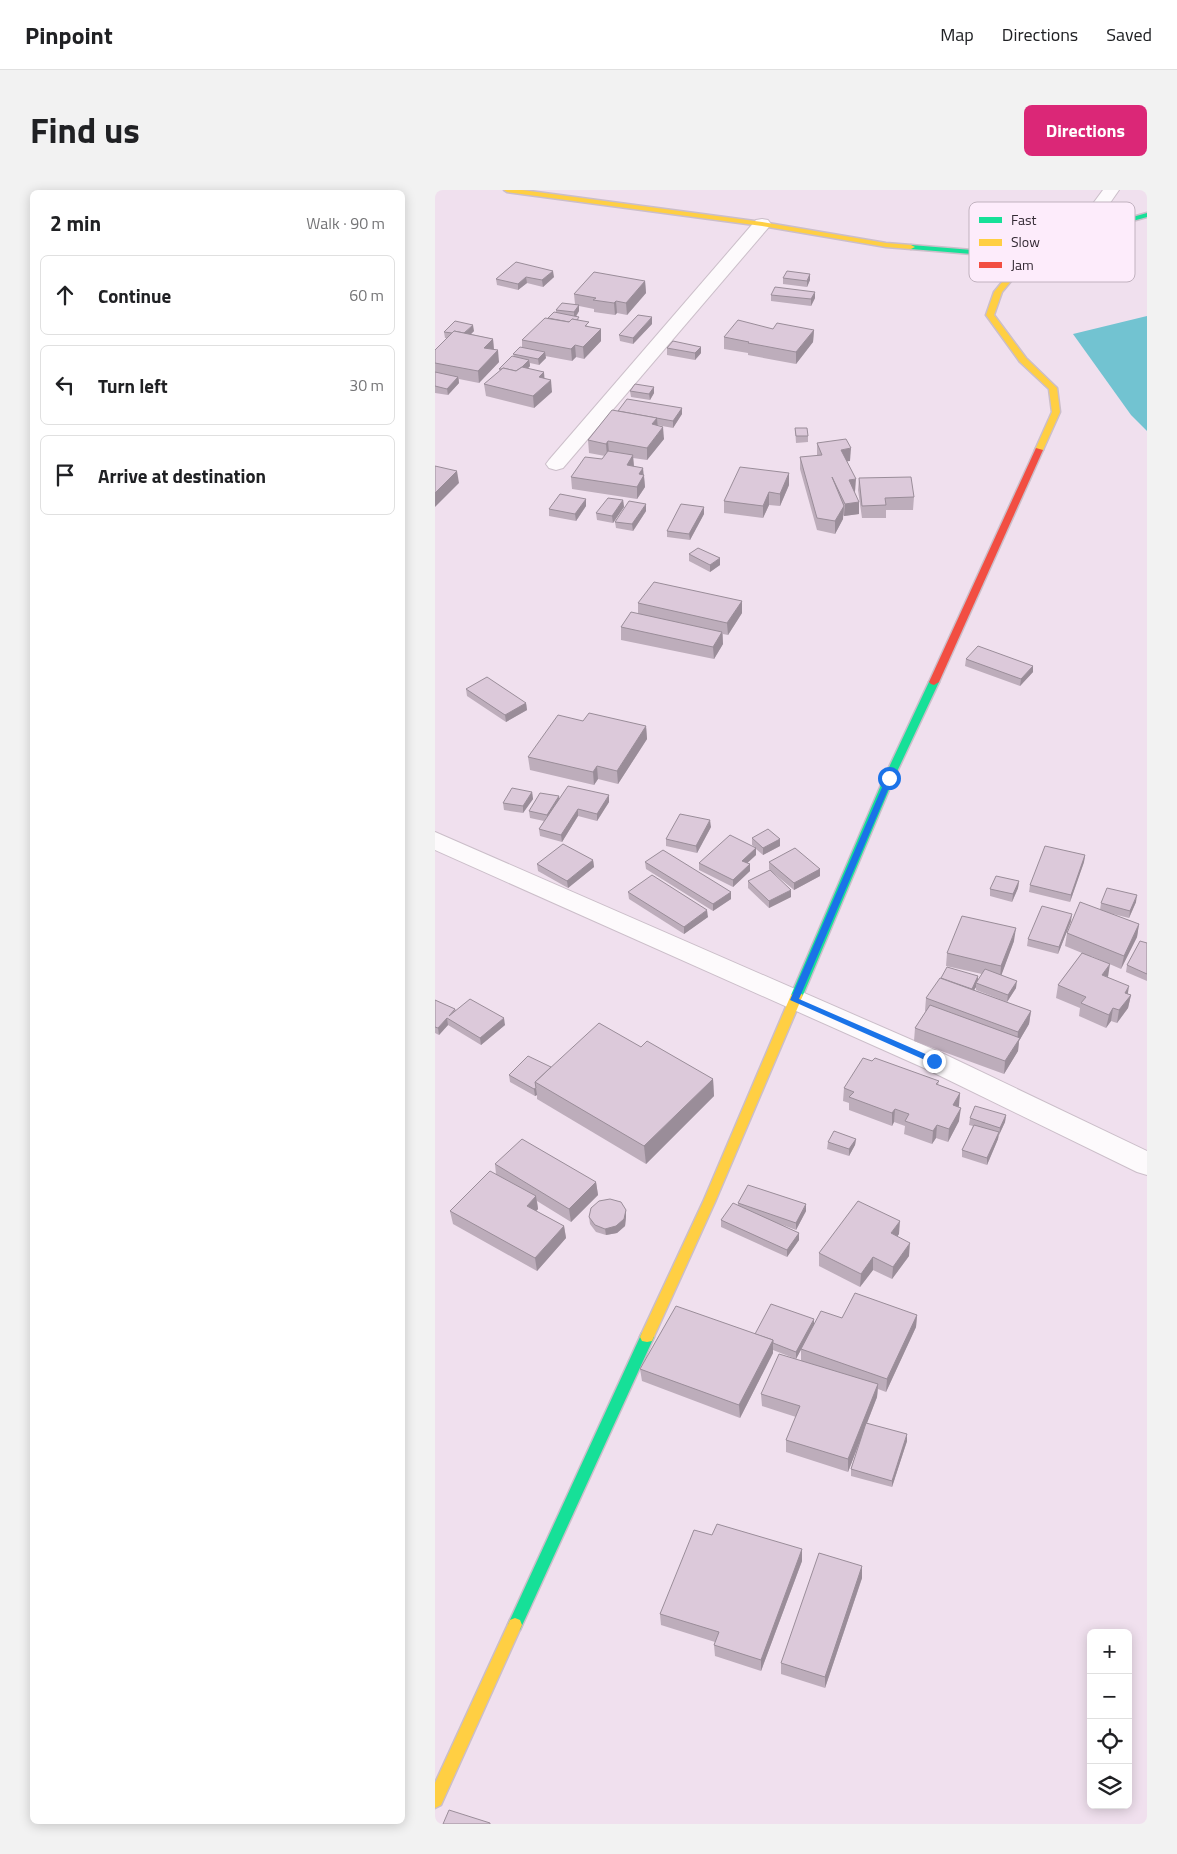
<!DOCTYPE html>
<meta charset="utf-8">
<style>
:root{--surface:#fff;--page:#f2f2f2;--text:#202124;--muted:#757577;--line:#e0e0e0;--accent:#db2777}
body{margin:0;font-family:"Titillium Web",sans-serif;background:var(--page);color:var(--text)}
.controls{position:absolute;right:15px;bottom:15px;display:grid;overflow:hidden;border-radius:8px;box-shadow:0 2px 12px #0003}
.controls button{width:45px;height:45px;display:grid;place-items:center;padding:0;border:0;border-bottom:1px solid var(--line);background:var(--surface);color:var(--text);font:25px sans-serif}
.stop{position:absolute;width:15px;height:15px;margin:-11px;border:4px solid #1a73e8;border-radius:50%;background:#fff}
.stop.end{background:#1a73e8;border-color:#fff;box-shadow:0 1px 5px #0008}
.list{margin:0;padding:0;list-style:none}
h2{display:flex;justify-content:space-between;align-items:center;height:65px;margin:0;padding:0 20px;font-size:21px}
h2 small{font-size:16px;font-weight:400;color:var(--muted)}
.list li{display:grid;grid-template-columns:32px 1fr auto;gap:15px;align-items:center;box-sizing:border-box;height:80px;margin:0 10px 10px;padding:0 10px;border:1px solid var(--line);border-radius:8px}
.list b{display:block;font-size:19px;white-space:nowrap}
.list em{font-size:16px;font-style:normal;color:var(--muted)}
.icon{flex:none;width:28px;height:28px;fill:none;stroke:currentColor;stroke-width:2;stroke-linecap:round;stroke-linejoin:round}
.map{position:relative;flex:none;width:712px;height:1634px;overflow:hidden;border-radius:8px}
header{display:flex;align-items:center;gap:30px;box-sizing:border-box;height:70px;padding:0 25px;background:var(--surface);border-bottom:1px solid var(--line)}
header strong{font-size:24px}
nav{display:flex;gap:28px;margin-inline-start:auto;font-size:18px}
.intro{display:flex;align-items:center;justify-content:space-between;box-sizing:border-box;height:120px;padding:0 30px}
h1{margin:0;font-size:35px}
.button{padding:12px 22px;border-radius:8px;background:var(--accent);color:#fff;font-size:18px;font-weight:700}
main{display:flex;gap:30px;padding:0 30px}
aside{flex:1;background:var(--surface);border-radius:8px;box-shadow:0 2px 12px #0003}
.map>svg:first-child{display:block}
.water{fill:#72c3d1}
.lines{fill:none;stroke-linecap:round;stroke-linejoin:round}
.street-casing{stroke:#cbbec9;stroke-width:2}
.fast-casing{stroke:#cbbec9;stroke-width:3}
.slow-casing{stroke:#cbbec9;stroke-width:3}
.jam-casing{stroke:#cbbec9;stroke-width:3}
.street{fill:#fdfafc;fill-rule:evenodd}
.fast{fill:#16e098;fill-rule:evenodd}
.slow{fill:#ffcf43;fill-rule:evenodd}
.jam{fill:#f24e42;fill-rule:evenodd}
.wall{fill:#bdadbb}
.shaded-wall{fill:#9a8d99}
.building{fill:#dcc9da;stroke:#9a8d99}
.route{fill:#1a73e8}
.key{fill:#fdecfb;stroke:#c1b2bf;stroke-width:1}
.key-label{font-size:14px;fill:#342a34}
</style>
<header>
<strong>Pinpoint</strong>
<nav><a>Map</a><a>Directions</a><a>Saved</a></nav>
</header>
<div class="intro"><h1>Find us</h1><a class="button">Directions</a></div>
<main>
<aside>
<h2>2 min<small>Walk · 90 m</small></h2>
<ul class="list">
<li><svg class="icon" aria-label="ahead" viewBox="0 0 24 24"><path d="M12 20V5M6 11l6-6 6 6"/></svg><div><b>Continue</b></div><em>60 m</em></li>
<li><svg class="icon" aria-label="left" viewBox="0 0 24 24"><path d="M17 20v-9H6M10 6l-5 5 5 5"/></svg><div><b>Turn left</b></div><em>30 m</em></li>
<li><svg class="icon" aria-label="arrive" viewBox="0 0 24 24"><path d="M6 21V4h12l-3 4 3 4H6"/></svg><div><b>Arrive at destination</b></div></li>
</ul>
</aside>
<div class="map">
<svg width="712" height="1634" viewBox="0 0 712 1634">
<rect width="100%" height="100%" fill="#f0e0ee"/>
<path class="water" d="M712,126V241L696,225L638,144Z"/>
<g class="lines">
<g class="street-casing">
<g id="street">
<path d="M668,0H684L652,46L646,47L640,46L637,42Z"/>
<path d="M327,29L333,30L336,34L333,38L128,278L121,280L114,278L111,274L114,270L321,30Z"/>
<path d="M0,642L509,864L712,961V985L702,982L489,878L0,660Z"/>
</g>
</g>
<g class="fast-casing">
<g id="fast">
<path d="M712,23V27L601,58L537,64L476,59L472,57L476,55L537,60L601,54Z"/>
<path d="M499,489L504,492L459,588L368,805L366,808H358L356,805L449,588L494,492Z"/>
<path d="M212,1142L217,1143L219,1147L85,1440L80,1442L75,1440L73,1435L75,1430L205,1147L207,1143Z"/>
</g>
</g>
<g class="slow-casing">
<g id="slow">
<path d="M69,0H87L327,32L451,53L476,55L480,57L476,59L451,57L327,36L72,2Z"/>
<path d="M598,54L605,56L567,102L559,125L591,168L622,198L625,222L608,260L604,262L600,260L617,222L614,199L585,172L551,125L559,102Z"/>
<path d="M362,801L368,805L280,1012L217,1151L212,1152L207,1151L205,1147L268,1012L356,805Z"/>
<path d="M80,1428L85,1430L87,1435L6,1615L0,1618V1593L75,1430Z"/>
</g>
</g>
<g class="jam-casing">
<path id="jam" d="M601,258L608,260L504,492L499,495L496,494L494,492Z"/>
</g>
<use href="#street" class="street"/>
<use href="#fast" class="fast"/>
<use href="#slow" class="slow"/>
<use href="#jam" class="jam"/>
</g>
<g class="wall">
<path d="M81,72L119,87L108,97L92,93L83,100L62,95L61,89Z"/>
<path d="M375,84V90L372,97L348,94V88Z"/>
<path d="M210,91L211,103L192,125L182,123L180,125L159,122V119L144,116V121L141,127L144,130L154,137L166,139V151L149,169L141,167L137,171L110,166L111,168L104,175L95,173V176L93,178L109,188L117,202L99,218L51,206L49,194L65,181L64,179L79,167L78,164L87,157V150L113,128L121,123V120L140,114L139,104Z"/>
<path d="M336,105L380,108L376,116L336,111Z"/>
<path d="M217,134L198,154L185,151L184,145Z"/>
<path d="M338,139L379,140L378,152L361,174L313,165V163L289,159V147Z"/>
<path d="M39,141L36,144L58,149L59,160L64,172L44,193L24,189V193L13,205L0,203V160L12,148H10L9,142Z"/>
<path d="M232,158L266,163L260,170L232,165Z"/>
<path d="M219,197V203L215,210L196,207L195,201Z"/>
<path d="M247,218V224L238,238L222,235L229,249L212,270L198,268L199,276L209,285L210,297L202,309L137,299L136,287L167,269L170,266L154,263L153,250L183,221Z"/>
<path d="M360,238L373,246V252L361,253Z"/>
<path d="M382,253L415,271H412L420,302H419L424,312V324L409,326L408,325V329L400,344L382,340L365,279V267L382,266Z"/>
<path d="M354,283V295L345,316L334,315L328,328L289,323V311Z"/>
<path d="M424,288L479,307L478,320H451V328H427L423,300Z"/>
<path d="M151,309V316L141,331L114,326V319Z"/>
<path d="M188,310L189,317L178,333L162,330L161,323Z"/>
<path d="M269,317V324L255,350L232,347V341Z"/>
<path d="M211,321L198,341L181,338L180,332Z"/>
<path d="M254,364L285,375L275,382L254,371Z"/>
<path d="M307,411V423L293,445L288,444V454L279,469L186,450V437L203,424V413Z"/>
<path d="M531,469L598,476V482L585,496L530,476Z"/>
<path d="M31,499L91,513L92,520L71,532L32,506Z"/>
<path d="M148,531L211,536L212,549L183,594L163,589L159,595L95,580L93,567Z"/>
<path d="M97,602L98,609L88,623L69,620L68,613Z"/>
<path d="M124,606V609L174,612L162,631L143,626L127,652L105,646L104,639L109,631L95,628L94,621Z"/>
<path d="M276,637L262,663L231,656V649Z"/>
<path d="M317,648L345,649V656L328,665L321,659V665L312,673L315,681L298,697L264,680V673L320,657L317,655Z"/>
<path d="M650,665L649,672L635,712L594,702L595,695Z"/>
<path d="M158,670L159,677L133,698L103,681L102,674Z"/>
<path d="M210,672L296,702V709L278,721L211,679Z"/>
<path d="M334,672L385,679V686L359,700L336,681L356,707L334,718L313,698V691L335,680L334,679Z"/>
<path d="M584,691L583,698L577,712L555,706V699Z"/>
<path d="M193,702L273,727L249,744L194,709Z"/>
<path d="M701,712L694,728L674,723L704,734L702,747L686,779L656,766L673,787L693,804L696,805L693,818L682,833L676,831L671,838L644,826L645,818L621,808L623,795L647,763L630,756L632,743L665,720L666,713Z"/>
<path d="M636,731L623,764L592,756L593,749Z"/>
<path d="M579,751L566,785L581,798L572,812L541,800V797L539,800L596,821L594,834L584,851L583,861L569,884L479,851L480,838L491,821H490L491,808L543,786V790L547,784L511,776L512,763Z"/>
<path d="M712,753V791L691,782L692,775Z"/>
<path d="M0,810L20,819L21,820L70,835L46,855L13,835L4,845L0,843Z"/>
<path d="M206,857L278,889L279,906L211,974L102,909V905L100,906L75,892L74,885L116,877Z"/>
<path d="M504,891L503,895L525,903L523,917L524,931L513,952L501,948L497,954L469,944L470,936L459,932L457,936L414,920V913L408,911L409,898Z"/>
<path d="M571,925L570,932L564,945L563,949L552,975L527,967V960L538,936L534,935L535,928Z"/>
<path d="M421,949L420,955L414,966L392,959L393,952Z"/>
<path d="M60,974L161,992L163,1005L136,1032L102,1011L103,1019L101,1021L129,1036L131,1048L102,1081L18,1034L15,1021L61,984Z"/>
<path d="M303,1013L371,1014V1021L361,1040L345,1034L364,1043V1050L352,1067L286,1037V1030L303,1015Z"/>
<path d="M191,1020V1027L190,1036L182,1043L171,1045L161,1042L155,1034L154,1027Z"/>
<path d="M464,1044L462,1046L474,1066L457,1089L438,1080L425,1097L384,1076V1063Z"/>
<path d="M482,1125L481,1137L451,1202L443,1199L442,1207L432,1233L472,1251L457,1297L416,1286V1279L429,1240L413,1282L351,1262V1250L361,1227L327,1216L326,1204L366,1171V1159L361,1169L338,1160V1163L305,1228L207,1191L205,1179L320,1144L379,1135L407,1128Z"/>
<path d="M277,1345L367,1359V1371L326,1481L280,1466L279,1455L280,1452L226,1435L225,1424Z"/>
<path d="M427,1376V1388L390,1498L346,1484V1473Z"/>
</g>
<g class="shaded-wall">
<path d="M118,81L119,87L108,97L107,90Z"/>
<path d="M375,84V90L372,97V91Z"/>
<path d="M91,87L92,93L83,100V94Z"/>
<path d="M210,91L211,103L192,125L191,113Z"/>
<path d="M380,102V108L376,116V109Z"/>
<path d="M181,111L182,123L180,125L179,113Z"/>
<path d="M144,115V121L139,129V122Z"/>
<path d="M217,127V134L198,154V148Z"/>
<path d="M38,135L39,141L28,152L27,145Z"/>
<path d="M166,139V151L149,169L148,157Z"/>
<path d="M379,140L378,152L361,174V162Z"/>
<path d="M58,149L59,161L49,158Z"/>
<path d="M140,155L141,167L137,171L136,159Z"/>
<path d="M266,157V163L260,170V163Z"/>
<path d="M63,160L64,172L44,193L43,181Z"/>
<path d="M110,162L111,168L104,175L103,169Z"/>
<path d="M94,170L95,176L83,189L82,182Z"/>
<path d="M109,182L110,195L104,187Z"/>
<path d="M23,187L24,193L13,205L12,199Z"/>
<path d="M116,190L117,202L99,218L98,206Z"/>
<path d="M219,197V203L215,210L214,204Z"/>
<path d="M247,218V224L238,238V231Z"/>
<path d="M222,228L223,240L217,234Z"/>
<path d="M228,237L229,249L212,270V258Z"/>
<path d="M173,251L174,263L172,266L171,254Z"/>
<path d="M416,258L415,271L406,272V260Z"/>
<path d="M198,265L199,278L192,275Z"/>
<path d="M208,278L210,297L202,309V297L204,284Z"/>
<path d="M22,281L24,293L0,317V303Z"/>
<path d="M354,283V295L345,316V304Z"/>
<path d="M421,289L420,302L414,303V290Z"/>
<path d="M334,302V315L328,328V316Z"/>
<path d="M151,309V316L141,331L140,324Z"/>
<path d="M188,310L189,317L178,333L177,326Z"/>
<path d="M424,312V324L409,326L410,314Z"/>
<path d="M211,314V321L198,341L197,334Z"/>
<path d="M409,316L408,329L400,344V331Z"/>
<path d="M269,317V324L255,350L254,344Z"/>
<path d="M285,368V375L275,382V375Z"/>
<path d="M307,411V423L293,445L292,433Z"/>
<path d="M287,442L288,454L279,469L278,457Z"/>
<path d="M598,476V482L585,496L586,489Z"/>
<path d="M91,513L92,520L71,532L70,525Z"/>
<path d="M211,536L212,549L183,594L182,581Z"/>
<path d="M162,576L163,589L159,595L158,582Z"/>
<path d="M97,602L98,609L88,623V616Z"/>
<path d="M174,605V612L162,631V624Z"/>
<path d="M124,606L125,613L113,632L112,625Z"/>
<path d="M143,619V626L127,652L126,645Z"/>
<path d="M275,630L276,637L262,663L261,656Z"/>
<path d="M345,649V656L328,665V658Z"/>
<path d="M321,658V665L307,678V671Z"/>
<path d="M650,665L649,672L635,712L636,705Z"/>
<path d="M158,670L159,677L133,698L132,691Z"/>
<path d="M315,674V681L298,697V690Z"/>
<path d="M385,679V686L359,700V693Z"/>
<path d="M584,691L583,698L577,712L578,704Z"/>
<path d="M356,700V707L334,718V711Z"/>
<path d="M296,702V709L278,721V714Z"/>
<path d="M702,705L701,712L694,728L695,721Z"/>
<path d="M272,720L273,727L249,744V737Z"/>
<path d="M637,724L636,731L623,764L624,757Z"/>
<path d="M704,734L702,747L686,779L689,766Z"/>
<path d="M581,738L579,751L565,789L566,776Z"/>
<path d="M675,774L673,787L667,785Z"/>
<path d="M543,786V793H541V797L534,809L535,802Z"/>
<path d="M582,791L581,798L572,812L573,805Z"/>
<path d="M694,796L692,809L690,803Z"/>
<path d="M696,805L693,818L682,833L684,820Z"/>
<path d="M678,818L676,831L671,838L674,825Z"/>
<path d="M596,821L594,834L584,851L583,861L569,884L570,871L582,853L583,842Z"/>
<path d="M12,828L13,835L4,845L3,838Z"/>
<path d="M69,828L70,835L46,855L45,848Z"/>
<path d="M278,889L279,906L211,974L209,956Z"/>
<path d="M101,898L102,905L100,906L99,899Z"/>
<path d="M525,903L524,916L517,928L518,915Z"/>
<path d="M526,918L524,931L513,952L514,939Z"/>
<path d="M460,919L459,932L457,936V923Z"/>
<path d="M571,925L570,932L564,945L565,938Z"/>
<path d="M502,935L501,948L497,954L498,941Z"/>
<path d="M564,942L563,949L552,975V968Z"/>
<path d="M421,949L420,955L414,966V959Z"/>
<path d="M161,992L163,1005L136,1032L134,1019Z"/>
<path d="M101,1006L103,1019L94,1029L92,1016Z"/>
<path d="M371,1014V1021L361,1040V1033Z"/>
<path d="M191,1020V1027L190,1036L182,1043L171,1045L170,1039Z"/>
<path d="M465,1031L464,1044L456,1056V1043Z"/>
<path d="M129,1036L131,1048L102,1081L100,1068Z"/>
<path d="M364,1043V1050L352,1067V1060Z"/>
<path d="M475,1053L474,1066L457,1089L458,1077Z"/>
<path d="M438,1067V1080L425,1097L426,1084Z"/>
<path d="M482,1125L481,1137L451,1202L452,1189Z"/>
<path d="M379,1129V1136L361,1169V1162Z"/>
<path d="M338,1150V1163L305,1228L304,1215Z"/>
<path d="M443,1194L442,1207L413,1282V1269Z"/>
<path d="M472,1244V1251L457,1297V1291Z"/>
<path d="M367,1359V1371L326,1481V1470Z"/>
<path d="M427,1376V1388L390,1498V1487Z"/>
</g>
<g class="building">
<path d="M81,72L118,81L107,90L91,87L83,94L61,89Z"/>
<path d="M352,81L375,84L372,91L348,88Z"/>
<path d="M159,82L210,91L191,113L181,111L179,113L158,110L161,108L139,104Z"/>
<path d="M340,97L380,102L376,109L336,105Z"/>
<path d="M127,113L144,115L139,122L121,120Z"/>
<path d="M119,122L144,127L142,130L137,129L134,132L113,128Z"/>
<path d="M203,125L217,127L198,148L184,145Z"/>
<path d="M110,128L134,132L137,129L154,132L150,136L166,139L148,157L140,155L136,159L87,150Z"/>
<path d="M303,130L338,139L342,133L379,140L361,162L313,153L314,152L289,147Z"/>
<path d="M20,131L38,135L29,143L19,141L17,143L9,142Z"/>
<path d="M19,141L58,149L49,158L63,160L43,181L0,173V160Z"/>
<path d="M238,151L266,157L260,163L232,158Z"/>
<path d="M85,157L110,162L103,169L78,164Z"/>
<path d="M77,166L94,170L87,177L81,181L68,178L67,179H64Z"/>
<path d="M87,177L109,182L104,187L116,190L98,206L49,194L68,178L81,181Z"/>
<path d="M0,182L23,187L12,199L0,196Z"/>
<path d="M200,194L219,197L214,204L195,201Z"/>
<path d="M192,209L247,218L238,231L183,221Z"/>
<path d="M177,220L222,228L217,234L228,237L212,258L173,251L171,254L153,250Z"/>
<path d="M360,238H372L373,246H361Z"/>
<path d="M411,249L416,258L406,260L421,289L414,290L424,312L410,314L397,287L409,316L400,331L382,328L365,267L387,265L382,253Z"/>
<path d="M173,261L198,265L192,275L208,278L204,284L209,285L202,297L136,287L150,267L167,269Z"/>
<path d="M0,276L22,281L0,303Z"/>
<path d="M305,277L354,283L345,304L334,302L328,316L289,311Z"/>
<path d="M476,287L479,307L450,308L451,315L427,316L424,288Z"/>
<path d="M125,304L151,309L140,324L114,319Z"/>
<path d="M173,308L188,310L177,326L161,323Z"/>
<path d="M194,311L211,314L197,334L180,332Z"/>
<path d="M246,314L269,317L254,344L232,341Z"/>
<path d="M263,358L285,368L275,375L254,364Z"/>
<path d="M219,392L307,411L292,433L203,413Z"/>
<path d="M196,422L287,442L278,457L186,437Z"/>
<path d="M543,456L598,476L586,489L531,469Z"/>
<path d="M52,487L91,513L70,525L31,499Z"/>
<path d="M154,523L211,536L182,581L162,576L158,582L93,567L123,525L148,531Z"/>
<path d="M133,596L174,605L162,624L143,619L126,645L104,639Z"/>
<path d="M77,598L97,602L88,616L68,613Z"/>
<path d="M105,603L124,606L112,625L94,621Z"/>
<path d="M245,624L275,630L261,656L231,649Z"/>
<path d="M333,639L345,649L328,658L317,648Z"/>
<path d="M295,645L321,658L307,671L315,674L298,690L264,673Z"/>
<path d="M128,654L158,670L132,691L102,674Z"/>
<path d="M610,656L650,665L636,705L595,695Z"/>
<path d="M360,658L385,679L359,693L334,672Z"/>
<path d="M228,660L296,702L278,714L210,672Z"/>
<path d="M335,680L356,700L334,711L313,691Z"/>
<path d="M217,685L272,720L249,737L193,702Z"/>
<path d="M561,686L584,691L578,704L555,699Z"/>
<path d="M672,698L702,705L695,721L666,713Z"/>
<path d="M645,712L704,734L689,766L632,743Z"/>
<path d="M607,716L637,724L624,757L593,749Z"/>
<path d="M527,726L581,738L566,776L512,763Z"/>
<path d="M705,751L712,753V784L692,775Z"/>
<path d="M647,763L675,774L667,785L694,796L690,803L696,805L684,820L678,818L674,825L646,813L651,807L623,795Z"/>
<path d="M512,777L543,786L537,799L506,788Z"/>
<path d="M550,779L582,791L573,805L541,793Z"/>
<path d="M505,788L596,821L583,842L491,808Z"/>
<path d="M35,809L69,828L45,848L12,828L3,838L0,837V810L20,819L14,826Z"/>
<path d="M495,815L585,848L570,871L480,838Z"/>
<path d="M164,833L206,857L212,851L278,889L209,956L100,892Z"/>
<path d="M93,866L116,877L100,892L101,898L99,899L74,885Z"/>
<path d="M428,868L437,871L440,868L504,891L501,894L525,903L518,915L526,918L514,939L502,935L498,941L470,931L474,924L460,919L457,923L414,907L419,902L409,898Z"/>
<path d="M540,916L571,925L565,938L535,928Z"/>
<path d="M539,935L564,942L552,968L527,960Z"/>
<path d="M399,941L421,949L414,959L393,952Z"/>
<path d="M87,949L161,992L134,1019L60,974Z"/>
<path d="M55,981L101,1006L92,1016L129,1036L100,1068L15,1021Z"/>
<path d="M313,995L371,1014L361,1033L303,1013Z"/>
<path d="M175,1009L186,1012L191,1020L189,1029L181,1036L170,1039L160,1035L154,1027L156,1018L164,1011Z"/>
<path d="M423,1011L465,1031L456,1043L475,1053L458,1077L438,1067L426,1084L384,1063Z"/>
<path d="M298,1013L364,1043L352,1060L286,1030Z"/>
<path d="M420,1103L482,1125L452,1189L366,1159L386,1121L407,1128Z"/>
<path d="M336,1114L379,1129L361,1162L338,1153V1150L320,1144Z"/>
<path d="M241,1116L338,1150L304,1215L205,1179Z"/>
<path d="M344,1164L443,1194L413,1269L351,1250L365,1216L326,1204Z"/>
<path d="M431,1233L472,1244L457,1291L416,1279Z"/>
<path d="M282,1334L367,1359L326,1470L279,1455L284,1442L225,1424L259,1340L277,1345Z"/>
<path d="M384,1363L427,1376L390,1487L346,1473Z"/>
<path d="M14,1620L55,1633V1634H8Z"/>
</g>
<path class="route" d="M452,586L458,588L364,809L502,869V873L499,874L355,810Z"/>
<rect x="534" y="12" width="166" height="80" rx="8" class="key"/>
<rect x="544" y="27" width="23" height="6" fill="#16e098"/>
<rect x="544" y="49" width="23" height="7" fill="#ffcf43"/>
<rect x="544" y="72" width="23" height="6" fill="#f24e42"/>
<g class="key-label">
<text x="576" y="35">Fast</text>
<text x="576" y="57">Slow</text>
<text x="576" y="80">Jam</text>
</g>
</svg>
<div class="controls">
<button>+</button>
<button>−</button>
<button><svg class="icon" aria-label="locate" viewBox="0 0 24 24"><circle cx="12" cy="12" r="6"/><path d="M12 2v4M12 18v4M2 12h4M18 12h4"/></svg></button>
<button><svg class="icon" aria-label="layers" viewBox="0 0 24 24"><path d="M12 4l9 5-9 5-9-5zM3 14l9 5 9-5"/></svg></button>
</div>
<div class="stop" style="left:454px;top:588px"></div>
<div class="stop end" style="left:499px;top:871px"></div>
</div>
</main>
